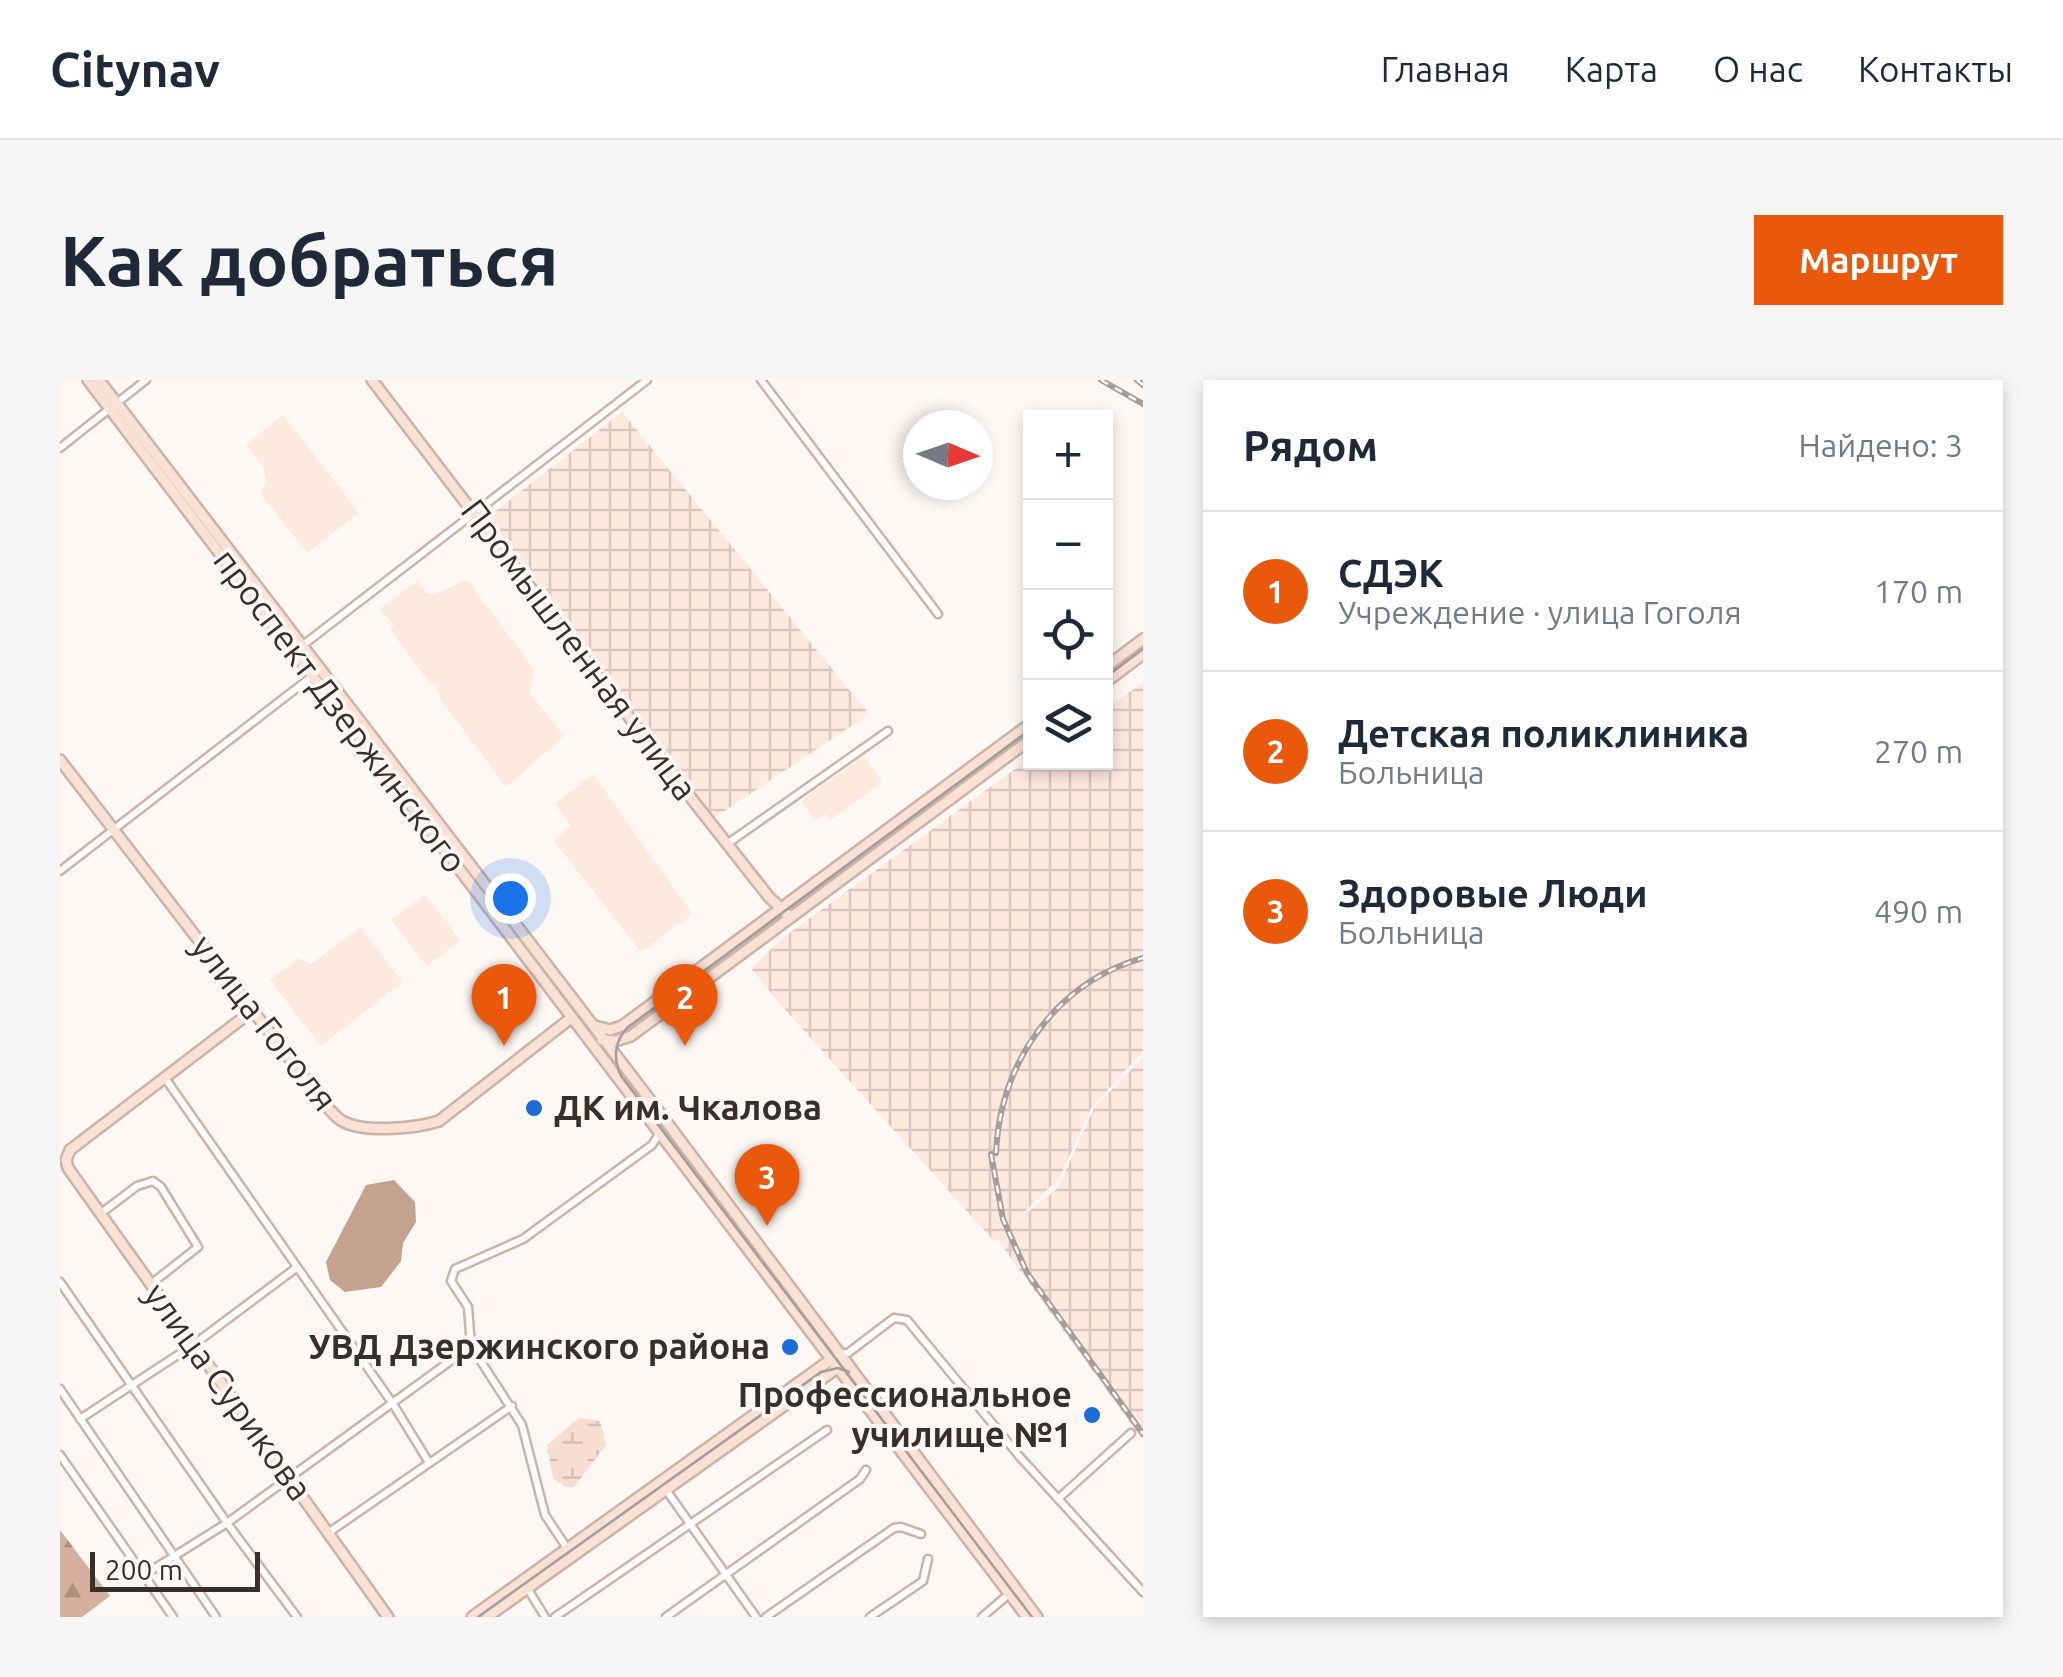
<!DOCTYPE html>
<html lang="ru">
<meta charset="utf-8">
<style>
:root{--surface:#fff;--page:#f6f6f7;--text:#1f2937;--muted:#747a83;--line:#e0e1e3;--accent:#ea580c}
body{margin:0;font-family:Ubuntu,sans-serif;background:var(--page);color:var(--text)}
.controls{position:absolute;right:30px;top:30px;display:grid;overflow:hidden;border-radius:0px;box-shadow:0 5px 15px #0003}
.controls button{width:90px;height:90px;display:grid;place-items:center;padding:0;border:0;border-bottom:2px solid var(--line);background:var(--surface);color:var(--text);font:50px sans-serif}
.compass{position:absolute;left:843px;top:30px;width:90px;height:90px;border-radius:50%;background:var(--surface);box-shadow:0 5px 15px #0003;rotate:92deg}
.scale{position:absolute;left:30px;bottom:25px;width:170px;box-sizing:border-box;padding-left:10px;border:5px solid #392f2a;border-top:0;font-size:28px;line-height:35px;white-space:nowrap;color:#392f2a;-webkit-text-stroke:8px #fef8f5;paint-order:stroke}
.you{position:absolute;left:450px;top:518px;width:35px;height:35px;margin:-25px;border:8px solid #fff;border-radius:50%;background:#1a73e8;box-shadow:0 0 0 15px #1a73e833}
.badge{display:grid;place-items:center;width:65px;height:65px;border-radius:50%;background:var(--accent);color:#fff;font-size:32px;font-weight:700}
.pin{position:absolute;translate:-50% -82px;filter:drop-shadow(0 2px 5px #0008)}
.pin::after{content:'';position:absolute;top:52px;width:35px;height:30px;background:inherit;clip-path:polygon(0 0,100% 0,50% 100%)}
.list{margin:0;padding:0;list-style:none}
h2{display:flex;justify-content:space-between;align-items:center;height:130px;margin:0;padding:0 40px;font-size:42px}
h2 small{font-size:32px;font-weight:400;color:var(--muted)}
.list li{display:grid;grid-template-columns:65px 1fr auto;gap:30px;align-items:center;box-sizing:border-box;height:160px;padding:0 40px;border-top:2px solid var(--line)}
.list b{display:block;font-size:38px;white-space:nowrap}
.list p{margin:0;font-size:32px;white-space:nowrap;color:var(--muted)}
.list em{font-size:32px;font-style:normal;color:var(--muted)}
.icon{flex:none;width:55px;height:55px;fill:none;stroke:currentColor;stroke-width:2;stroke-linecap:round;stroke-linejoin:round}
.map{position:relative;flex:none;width:1083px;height:1237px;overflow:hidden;border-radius:0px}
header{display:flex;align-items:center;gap:60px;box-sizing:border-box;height:140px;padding:0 50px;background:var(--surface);border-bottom:2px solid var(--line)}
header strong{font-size:48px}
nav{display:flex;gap:55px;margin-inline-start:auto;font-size:35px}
.intro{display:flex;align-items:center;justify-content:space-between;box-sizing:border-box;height:240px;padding:0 60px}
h1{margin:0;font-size:70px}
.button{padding:25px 45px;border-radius:0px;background:var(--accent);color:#fff;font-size:35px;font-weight:700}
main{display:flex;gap:60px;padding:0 60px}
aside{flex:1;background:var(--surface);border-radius:0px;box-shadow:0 5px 15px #0003}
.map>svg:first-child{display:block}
.built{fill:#fee9df}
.industrial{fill:url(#industrial-grid)}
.forest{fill:url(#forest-firs)}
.wetland{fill:url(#wetland-marsh)}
.water{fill:#c5a18f}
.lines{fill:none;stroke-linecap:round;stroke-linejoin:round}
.street-casing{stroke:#cdb3a7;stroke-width:11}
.secondary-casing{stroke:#cdb3a7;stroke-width:14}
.street{stroke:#fff;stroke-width:6}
.secondary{stroke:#f9e1d6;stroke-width:9}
.tram{stroke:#a59d99;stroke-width:2.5}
.rail-casing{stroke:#a59d99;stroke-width:6}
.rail{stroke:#fef8f5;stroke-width:2.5;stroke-dasharray:8;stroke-linecap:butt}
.poi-dot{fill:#1e6dd7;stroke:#fef8f5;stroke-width:4}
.labels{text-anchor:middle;stroke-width:8;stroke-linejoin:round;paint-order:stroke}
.street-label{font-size:35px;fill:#392f2a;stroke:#fef8f5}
.poi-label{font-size:35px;font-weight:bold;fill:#392f2a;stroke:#fef8f5;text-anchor:end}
</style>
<header>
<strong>Citynav</strong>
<nav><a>Главная</a><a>Карта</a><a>О нас</a><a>Контакты</a></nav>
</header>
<div class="intro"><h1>Как добраться</h1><a class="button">Маршрут</a></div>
<main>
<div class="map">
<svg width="1083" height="1237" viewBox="0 0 1083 1237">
<defs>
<pattern id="industrial-grid" width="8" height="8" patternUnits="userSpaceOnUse" patternTransform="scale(2.5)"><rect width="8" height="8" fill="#fee9df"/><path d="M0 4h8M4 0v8" fill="none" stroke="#dac8c0"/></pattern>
<pattern id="forest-firs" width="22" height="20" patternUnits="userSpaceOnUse" patternTransform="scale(2.5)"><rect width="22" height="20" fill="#d5b09e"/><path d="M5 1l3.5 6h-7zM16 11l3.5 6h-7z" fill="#ae9081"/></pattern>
<pattern id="wetland-marsh" width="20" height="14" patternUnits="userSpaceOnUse" patternTransform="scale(2.5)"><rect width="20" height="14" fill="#f7ded1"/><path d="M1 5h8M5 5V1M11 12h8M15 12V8" fill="none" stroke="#d4bfb4"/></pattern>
</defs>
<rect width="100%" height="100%" fill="#fef8f5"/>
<g class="built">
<path d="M223,35L299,133L247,173L201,114L206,100L203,87L186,65Z"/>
<path d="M407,200L475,291L469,312L504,356L446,407L381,320L376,304H370L331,251L333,244L320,229L357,201L367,214H374Z"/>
<path d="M804,376L822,402L771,440L765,434L755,440L741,421Z"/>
<path d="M533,394L632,534L581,572L494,461L511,446L495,424Z"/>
<path d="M365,514L400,560L367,586L331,540Z"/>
<path d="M300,547L342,602L261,666L210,600L238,578L251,584Z"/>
</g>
<g class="industrial">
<path d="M562,32L809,334L654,438L428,137Z"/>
<path d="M1083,303V671L1031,728L1000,797L949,847L998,808L1034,728L1083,678V1061L937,859L934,861L719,623L691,588L724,557L970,378L971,382H1046V328Z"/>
</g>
<path class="forest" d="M0,1150L50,1216L22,1237H0Z"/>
<path class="wetland" d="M519,1038L540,1041L546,1065L514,1107H505L493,1098L487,1065Z"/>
<path class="water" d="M334,800L355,822L356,842L343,863L341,881L321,907L285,912L270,900L266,882L306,805Z"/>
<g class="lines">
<g class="street-casing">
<g id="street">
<path d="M701,0L878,234"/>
<path d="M0,68L86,0"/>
<path d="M234,272L587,0"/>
<path d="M667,464L828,351"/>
<path d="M0,491L255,294"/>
<path d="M105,698L333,1024L368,1081"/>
<path d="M40,834L77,806L93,801L101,807L138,867L91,904"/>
<path d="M0,902L167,1143L237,1237"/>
<path d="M781,973H788L834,938L847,940L960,1077L1083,1212"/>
<path d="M0,1009L156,1237"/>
<path d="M20,1039L133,965L236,888"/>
<path d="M0,1075L113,1237"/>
<path d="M604,1107L696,1237"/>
<path d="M999,1118L1071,1053"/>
<path d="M268,1153L452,1026"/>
<path d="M507,1168L485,1135L462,1045L411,966L408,927L391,901L395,889L463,859L592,765L599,754"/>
<path d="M84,1195L167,1143L411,966"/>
<path d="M466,1206L485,1237"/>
<path d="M495,1237L767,1050"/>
<path d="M606,1237L800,1099L806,1090"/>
<path d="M706,1237L834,1148L841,1147L861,1154"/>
<path d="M810,1237L863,1201L868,1179"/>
<path d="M922,1237L949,1214"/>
</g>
</g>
<g class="secondary-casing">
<g id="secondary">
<path d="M28,0L967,1237"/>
<path d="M39,0L581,708L977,1237"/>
<path d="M312,0L631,418L709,517L730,537"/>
<path d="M1046,287L1083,259"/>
<path d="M1046,302L1083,274"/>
<path d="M0,380L247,701C257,713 266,728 278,738C297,755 357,748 379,741L511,638"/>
<path d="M192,631L10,770L6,780L8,788L328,1237"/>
<path d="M535,646L550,650L562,646L971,343"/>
<path d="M542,660L555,661L571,656L971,359"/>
<path d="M412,1237L773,978"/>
<path d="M427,1237L780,986"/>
</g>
</g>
<use href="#street" class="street"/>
<use href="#secondary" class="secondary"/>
<g class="tram">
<path d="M1046,297L1083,269"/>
<path d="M971,349L568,647C554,661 553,679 561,696L972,1237"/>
<path d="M418,1237L761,992L778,988L789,992"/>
</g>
<g class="rail-casing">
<g id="rail">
<path d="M1041,0L1083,24"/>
<path d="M1077,0L1083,5"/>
<path d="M936,773C940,683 995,603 1083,578"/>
<path d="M931,774L943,839L967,893L1083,1054"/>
</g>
</g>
<use href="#rail" class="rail"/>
</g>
<g class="poi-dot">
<circle cx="474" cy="728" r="10"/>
<circle cx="730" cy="967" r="10"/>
<circle cx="1032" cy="1035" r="10"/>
</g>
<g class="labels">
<g class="street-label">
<text transform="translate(519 270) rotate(53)" y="12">Промышленная улица</text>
<text transform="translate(280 331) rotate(53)" y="12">проспект Дзержинского</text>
<text transform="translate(204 643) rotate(52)" y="12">улица Гоголя</text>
<text transform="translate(168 1012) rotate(54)" y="12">улица Сурикова</text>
</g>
<g class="poi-label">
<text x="494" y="740" text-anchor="start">ДК им. Чкалова</text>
<text x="710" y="979">УВД Дзержинского района</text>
<text x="1012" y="1027">Профессиональное<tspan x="1012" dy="40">училище №1</tspan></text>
</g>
</g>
</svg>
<div class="controls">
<button>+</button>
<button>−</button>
<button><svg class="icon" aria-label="locate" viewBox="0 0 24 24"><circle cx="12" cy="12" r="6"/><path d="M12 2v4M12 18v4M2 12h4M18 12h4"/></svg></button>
<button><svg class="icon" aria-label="layers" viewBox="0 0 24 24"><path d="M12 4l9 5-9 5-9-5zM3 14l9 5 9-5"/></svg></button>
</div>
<svg class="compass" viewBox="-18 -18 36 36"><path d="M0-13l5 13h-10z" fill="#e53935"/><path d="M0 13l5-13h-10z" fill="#747a83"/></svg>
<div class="scale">200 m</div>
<div class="you"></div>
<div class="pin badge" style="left:444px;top:666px">1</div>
<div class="pin badge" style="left:625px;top:666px">2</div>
<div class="pin badge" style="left:707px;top:846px">3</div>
</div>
<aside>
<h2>Рядом<small>Найдено: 3</small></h2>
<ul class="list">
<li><span class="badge">1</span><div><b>СДЭК</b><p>Учреждение · улица Гоголя</p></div><em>170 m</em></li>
<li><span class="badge">2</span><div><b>Детская поликлиника</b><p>Больница</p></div><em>270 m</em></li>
<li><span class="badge">3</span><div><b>Здоровые Люди</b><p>Больница</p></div><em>490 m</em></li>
</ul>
</aside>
</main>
